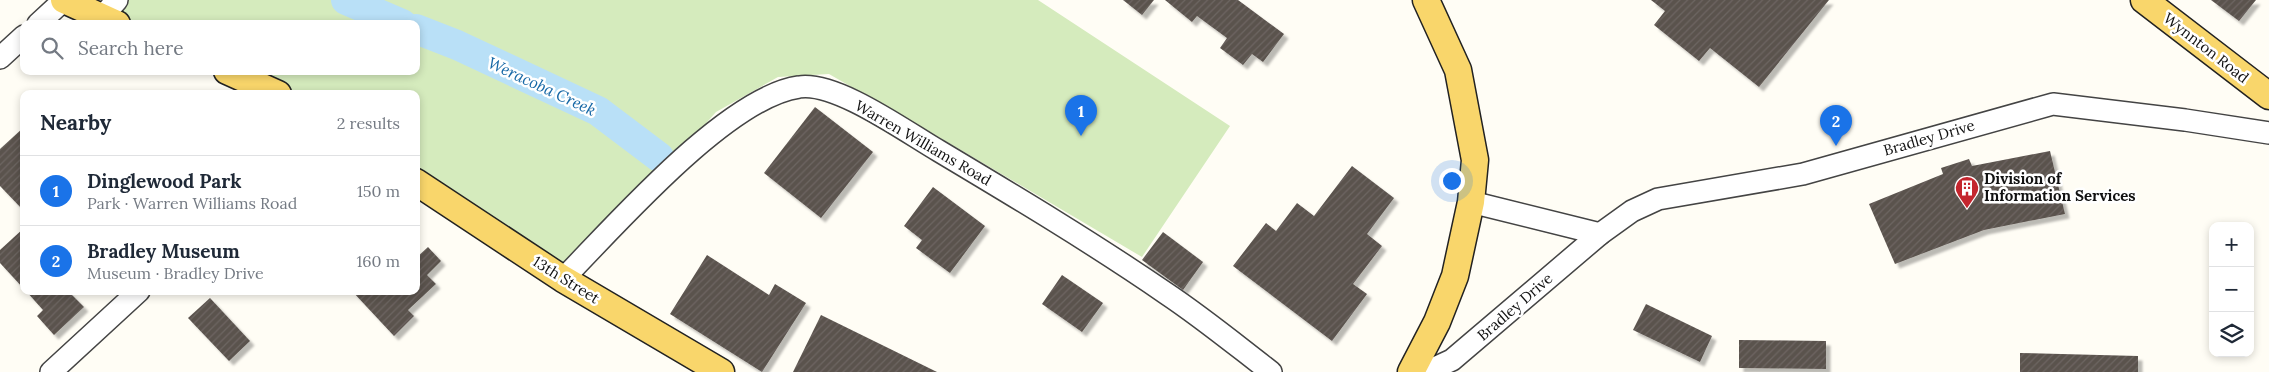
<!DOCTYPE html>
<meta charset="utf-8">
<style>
:root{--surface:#fff;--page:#f6f6f7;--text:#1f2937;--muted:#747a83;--line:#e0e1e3;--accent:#1a73e8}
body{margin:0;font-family:Lora,serif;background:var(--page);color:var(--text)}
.controls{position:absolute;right:15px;bottom:15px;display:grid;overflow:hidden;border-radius:10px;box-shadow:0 2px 8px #0003}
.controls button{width:45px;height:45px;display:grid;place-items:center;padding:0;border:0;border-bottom:1px solid var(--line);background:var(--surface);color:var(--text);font:25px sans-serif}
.you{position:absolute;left:1451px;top:180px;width:18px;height:18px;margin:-12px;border:4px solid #fff;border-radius:50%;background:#1a73e8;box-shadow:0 0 0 8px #1a73e833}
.badge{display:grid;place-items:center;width:32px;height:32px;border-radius:50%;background:var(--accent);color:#fff;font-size:16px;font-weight:700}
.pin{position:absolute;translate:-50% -41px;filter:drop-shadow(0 1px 2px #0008)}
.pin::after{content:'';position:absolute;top:26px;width:18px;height:15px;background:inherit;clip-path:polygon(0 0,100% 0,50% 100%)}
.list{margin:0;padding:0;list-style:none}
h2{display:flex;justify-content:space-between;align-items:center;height:65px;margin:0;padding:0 20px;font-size:21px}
h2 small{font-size:16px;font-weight:400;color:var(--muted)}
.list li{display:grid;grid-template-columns:32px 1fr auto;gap:15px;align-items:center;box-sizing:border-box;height:70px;padding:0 20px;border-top:1px solid var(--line)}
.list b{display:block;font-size:19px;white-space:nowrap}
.list p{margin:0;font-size:16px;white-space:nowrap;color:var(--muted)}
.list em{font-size:16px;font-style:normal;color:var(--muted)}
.icon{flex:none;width:28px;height:28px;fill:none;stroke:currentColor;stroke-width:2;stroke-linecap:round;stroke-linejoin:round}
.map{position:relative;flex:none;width:2269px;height:372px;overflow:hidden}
.search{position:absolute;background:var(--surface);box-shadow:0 2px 8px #0003;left:20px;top:20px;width:400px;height:55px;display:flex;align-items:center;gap:12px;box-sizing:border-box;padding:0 18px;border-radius:10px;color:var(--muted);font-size:19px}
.panel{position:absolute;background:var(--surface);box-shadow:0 2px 8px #0003;left:20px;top:90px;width:400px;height:205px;border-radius:10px}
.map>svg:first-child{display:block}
.grass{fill:#d5ebbd}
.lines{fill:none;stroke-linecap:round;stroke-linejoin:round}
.river{stroke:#b9e0f7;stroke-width:30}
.building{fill:url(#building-hatch);filter:url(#shadow)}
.minor-casing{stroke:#444;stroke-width:24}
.major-casing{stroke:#222;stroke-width:29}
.minor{stroke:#fff;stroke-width:21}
.major{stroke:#f9d66b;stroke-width:26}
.labels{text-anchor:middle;stroke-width:5;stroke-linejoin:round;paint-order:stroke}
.street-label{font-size:15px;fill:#111;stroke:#fff}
.poi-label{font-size:15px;font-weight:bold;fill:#111;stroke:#fff;text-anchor:start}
.water-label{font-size:16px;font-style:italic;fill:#1768a6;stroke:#fff}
</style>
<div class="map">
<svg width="2269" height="372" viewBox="0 0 2269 372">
<defs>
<pattern id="building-hatch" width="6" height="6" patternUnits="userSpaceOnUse" patternTransform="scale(1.25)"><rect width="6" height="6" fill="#5a524d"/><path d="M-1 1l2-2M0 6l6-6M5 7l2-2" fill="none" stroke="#6d6662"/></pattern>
<filter id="shadow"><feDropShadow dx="4.5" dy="4.5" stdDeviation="1" flood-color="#0004"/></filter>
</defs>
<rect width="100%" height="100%" fill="#fffdf5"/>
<path class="grass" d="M126,0H1038L1230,126L1142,257L954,146L829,74L778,77L716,112L625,216L559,265L416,166V94H292L242,71H416V24H138L115,13Z"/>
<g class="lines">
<g class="river">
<path d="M346,0L402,24"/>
<path d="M416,29L457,45L598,111L659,157"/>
</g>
</g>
<g class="building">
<path d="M1123,0H1154L1142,15Z"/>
<path d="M1165,0H1238L1284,34L1263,62L1252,54L1243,65L1220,48L1227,38L1197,16L1192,22Z"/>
<path d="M1651,0H1829L1759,87L1710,48L1699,61L1654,25L1665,11Z"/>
<path d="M2211,0H2256L2239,21Z"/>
<path d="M815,107L873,152L821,218L764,173Z"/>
<path d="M24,127V211L0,186V149Z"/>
<path d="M2050,151L2065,214L1984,230L1895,264L1869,204L1943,174L1941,168L1969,159L1972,166Z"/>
<path d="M1352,166L1394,198L1367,234L1382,246L1353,284L1367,294L1332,341L1233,266L1266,223L1276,231L1297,203L1314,216Z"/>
<path d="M933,187L985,226L950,273L916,248L922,240L904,226Z"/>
<path d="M24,228V289L0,263V250Z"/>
<path d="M1163,232L1203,262L1183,290L1142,260Z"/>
<path d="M428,247L441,261L427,275L436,284L408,310L414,316L394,336L352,291H416V258Z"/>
<path d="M707,255L769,295L775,284L806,303L762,372L670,314Z"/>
<path d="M1062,275L1103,303L1082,332L1042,304Z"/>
<path d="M26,291H68L84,307L54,335L37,316L43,310Z"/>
<path d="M210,298L250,341L229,361L188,318Z"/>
<path d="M1646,304L1712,336L1700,362L1633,330Z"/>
<path d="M821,315L937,372H793Z"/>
<path d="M1739,340L1826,341V369L1739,368Z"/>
<path d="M2020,353L2138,356V372H2020Z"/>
</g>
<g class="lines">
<g class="minor-casing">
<g id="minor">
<path d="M102,17L117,0"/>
<path d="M38,24L64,0"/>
<path d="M0,58L24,36"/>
<path d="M1471,202L1600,234"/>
<path d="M563,279C615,226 727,97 799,87C836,81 906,132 939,151C1016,197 1093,243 1167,294C1203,318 1237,346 1271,372"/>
<path d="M51,372L139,291"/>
<path d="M1426,372L1452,360L1600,234L1632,211L1658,199L1803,174L2053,104L2185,120L2269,133"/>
</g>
</g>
<g class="major-casing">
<g id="major">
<path d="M64,0L117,24"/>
<path d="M2144,0L2269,96"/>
<path d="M227,71L278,94"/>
<path d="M416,182L563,279L721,372"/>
<path d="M1411,372L1437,322L1455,276L1471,202L1475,160L1458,70L1426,0"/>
</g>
</g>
<use href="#minor" class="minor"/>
<use href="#major" class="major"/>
</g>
<defs>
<g id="building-pin" transform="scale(1.25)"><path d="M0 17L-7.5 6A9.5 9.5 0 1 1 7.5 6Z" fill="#c4262e" stroke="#fff"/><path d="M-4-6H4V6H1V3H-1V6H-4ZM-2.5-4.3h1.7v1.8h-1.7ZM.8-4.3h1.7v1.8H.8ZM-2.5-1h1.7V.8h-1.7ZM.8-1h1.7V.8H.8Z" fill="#fff"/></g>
</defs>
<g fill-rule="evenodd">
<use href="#building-pin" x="1967" y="188"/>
</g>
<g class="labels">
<g class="street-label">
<text transform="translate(2206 48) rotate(38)" y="5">Wynnton Road</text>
<text transform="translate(1929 138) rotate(-16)" y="5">Bradley Drive</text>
<text transform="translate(923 143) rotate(30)" y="5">Warren Williams Road</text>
<text transform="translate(566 280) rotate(32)" y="5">13th Street</text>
<text transform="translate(1515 307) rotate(-41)" y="5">Bradley Drive</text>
</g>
<g class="poi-label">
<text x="1984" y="184">Division of<tspan x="1984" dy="17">Information Services</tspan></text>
</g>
<g class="water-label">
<text transform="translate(542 86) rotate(25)" y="6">Weracoba Creek</text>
</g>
</g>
</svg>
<div class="controls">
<button>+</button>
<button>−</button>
<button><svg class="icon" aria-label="layers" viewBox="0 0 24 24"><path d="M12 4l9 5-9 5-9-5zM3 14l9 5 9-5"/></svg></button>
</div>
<div class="you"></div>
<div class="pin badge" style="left:1081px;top:136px">1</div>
<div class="pin badge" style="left:1836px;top:146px">2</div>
<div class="search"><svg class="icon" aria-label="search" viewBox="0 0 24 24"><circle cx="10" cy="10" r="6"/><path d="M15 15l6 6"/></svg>Search here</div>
<section class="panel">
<h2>Nearby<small>2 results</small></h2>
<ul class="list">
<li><span class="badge">1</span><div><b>Dinglewood Park</b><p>Park · Warren Williams Road</p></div><em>150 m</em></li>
<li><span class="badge">2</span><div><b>Bradley Museum</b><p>Museum · Bradley Drive</p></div><em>160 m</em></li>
</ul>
</section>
</div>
